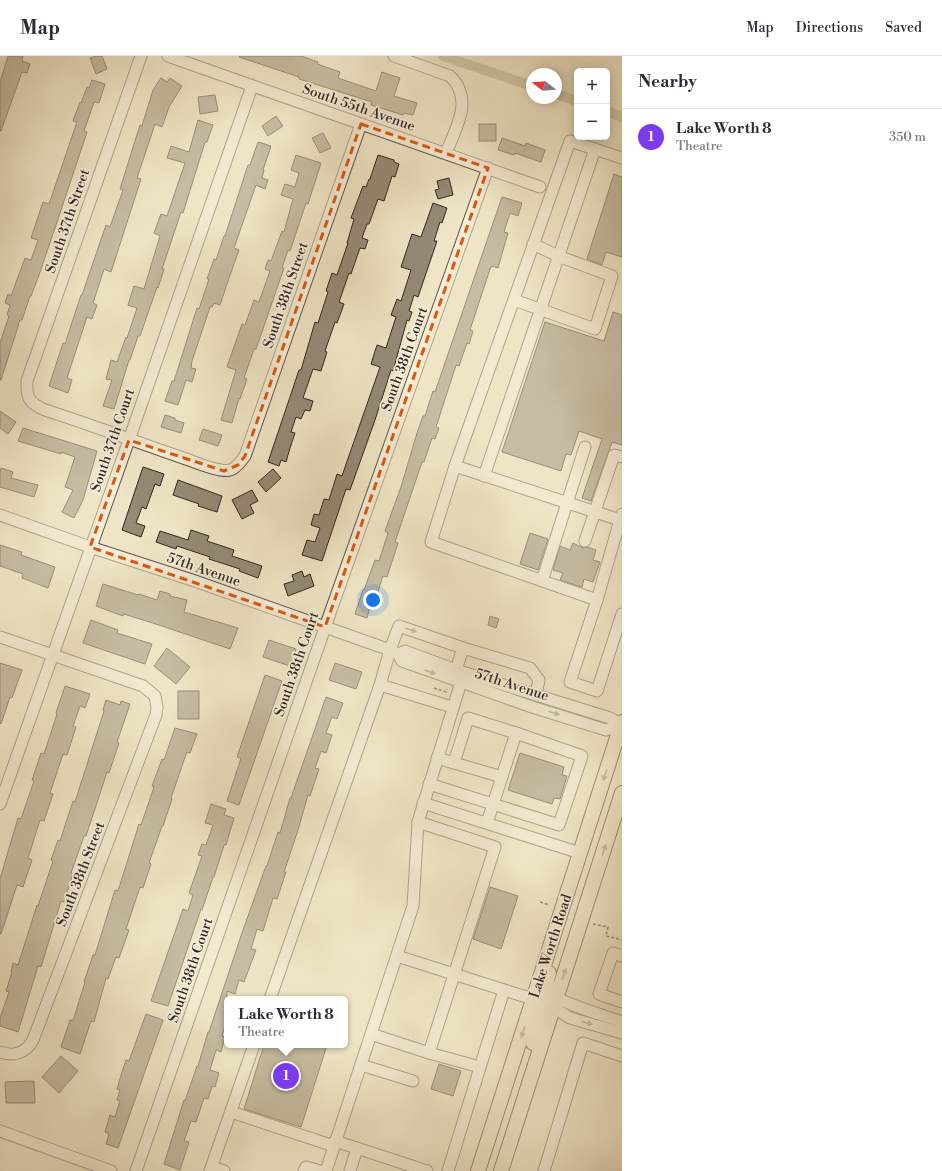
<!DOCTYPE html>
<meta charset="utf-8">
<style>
:root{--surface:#fff;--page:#f2f2f3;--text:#2b2b33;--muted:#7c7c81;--line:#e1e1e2;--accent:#7c3aed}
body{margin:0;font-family:"Libre Bodoni",serif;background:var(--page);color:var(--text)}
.controls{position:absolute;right:12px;top:12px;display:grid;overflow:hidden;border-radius:6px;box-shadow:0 2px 10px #0003}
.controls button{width:36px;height:36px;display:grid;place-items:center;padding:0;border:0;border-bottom:1px solid var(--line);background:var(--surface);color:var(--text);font:20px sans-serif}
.compass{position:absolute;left:526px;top:12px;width:36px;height:36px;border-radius:50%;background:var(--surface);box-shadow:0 2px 10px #0003;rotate:287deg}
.you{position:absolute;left:373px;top:544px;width:14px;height:14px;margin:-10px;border:3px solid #fff;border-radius:50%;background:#1a73e8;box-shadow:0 0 0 6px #1a73e833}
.badge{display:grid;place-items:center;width:26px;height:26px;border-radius:50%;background:var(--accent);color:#fff;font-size:13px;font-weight:700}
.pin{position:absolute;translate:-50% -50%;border:2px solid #fff;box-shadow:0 1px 4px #0006}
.popup{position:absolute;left:224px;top:940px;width:124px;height:52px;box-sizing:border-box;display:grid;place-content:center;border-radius:6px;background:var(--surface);filter:drop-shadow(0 1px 3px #0005);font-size:13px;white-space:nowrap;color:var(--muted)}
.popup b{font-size:15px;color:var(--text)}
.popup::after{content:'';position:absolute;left:50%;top:100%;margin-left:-8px;border:8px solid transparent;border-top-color:var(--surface)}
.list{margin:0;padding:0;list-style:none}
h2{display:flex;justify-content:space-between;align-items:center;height:52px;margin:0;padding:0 16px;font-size:17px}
h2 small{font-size:13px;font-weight:400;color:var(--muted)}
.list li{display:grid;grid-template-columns:26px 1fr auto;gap:12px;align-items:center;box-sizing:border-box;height:56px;padding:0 16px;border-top:1px solid var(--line)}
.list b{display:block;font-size:15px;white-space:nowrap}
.list p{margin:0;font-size:13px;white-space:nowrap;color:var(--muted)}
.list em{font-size:13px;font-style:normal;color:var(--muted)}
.map{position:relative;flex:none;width:622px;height:1115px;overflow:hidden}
header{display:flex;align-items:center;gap:24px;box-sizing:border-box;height:56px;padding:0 20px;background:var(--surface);border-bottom:1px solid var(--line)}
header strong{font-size:19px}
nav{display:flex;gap:22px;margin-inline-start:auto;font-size:14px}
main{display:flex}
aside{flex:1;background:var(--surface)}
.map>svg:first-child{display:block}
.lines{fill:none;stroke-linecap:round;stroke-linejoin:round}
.canal{stroke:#afa48d;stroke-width:10}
.building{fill:#948a75;stroke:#32271e}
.minor-casing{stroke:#615648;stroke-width:13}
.major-casing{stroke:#32271e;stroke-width:16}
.path{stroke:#32271e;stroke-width:1.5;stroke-dasharray:3 2;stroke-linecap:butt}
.minor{stroke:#f5eeda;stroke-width:11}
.major{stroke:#efe5c6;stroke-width:14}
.oneway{fill:#948a7c}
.oneway2{fill:#908672}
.marked{fill:none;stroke:#df560d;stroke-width:3;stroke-dasharray:8 5;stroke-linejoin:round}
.labels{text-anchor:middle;stroke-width:3.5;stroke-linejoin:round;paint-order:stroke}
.street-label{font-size:14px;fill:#32271e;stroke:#f5eeda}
</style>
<header>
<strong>Map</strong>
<nav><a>Map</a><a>Directions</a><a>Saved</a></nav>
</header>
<main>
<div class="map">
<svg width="622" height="1115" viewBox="0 0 622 1115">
<rect width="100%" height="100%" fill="#efe5c6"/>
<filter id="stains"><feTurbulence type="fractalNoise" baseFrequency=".005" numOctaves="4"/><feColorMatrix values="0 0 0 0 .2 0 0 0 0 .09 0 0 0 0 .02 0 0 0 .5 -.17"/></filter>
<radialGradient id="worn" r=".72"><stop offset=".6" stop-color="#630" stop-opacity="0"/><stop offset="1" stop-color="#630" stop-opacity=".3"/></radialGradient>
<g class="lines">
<g class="canal">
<path d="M443,0L532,30"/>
<path d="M556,38L577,45"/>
<path d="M607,55L622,61"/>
</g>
</g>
<g class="building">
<path d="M8,0H23L22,5L30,8L27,17L22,16L1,75H0V26Z"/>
<path d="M95,0H102L107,13L96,18L90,2Z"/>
<path d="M240,0H301L318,6L317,8L340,16L338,22L376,35L382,16L400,22L394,40L417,47L413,59L404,57L403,59L371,49L372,46L299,23V21L239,1Z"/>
<path d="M161,22L167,26L170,22L182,30L169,51L162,71L155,68L137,122L141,123L111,216L104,213L93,247L97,249L92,263L87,261L67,322L72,324L68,337L49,330L63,287L65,288L81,239H82L106,169L110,171L123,134L120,133L140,69L142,70L153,34Z"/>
<path d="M92,24L105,28L99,47L94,46L84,75L87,76L57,166L39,219L31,240H30L22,264H20L1,324H0V287L9,260L7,259L10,249L5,247L8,238L11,240L25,202L31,204L38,184L31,182L43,146L49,148L77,66L73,65L80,46L81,47L87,31L89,32Z"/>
<path d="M215,39L218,55L200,58L198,41Z"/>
<path d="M276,60L283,70L268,80L262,70Z"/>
<path d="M198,64L213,69L207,86H205L183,157L181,156L162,213H164L158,232L157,231L140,280H138L130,304H129L114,353L103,350L112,324L106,323L111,304L117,306L126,281L127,282L137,252L128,249L134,230L144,233L160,180L154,177L161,158L167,160L185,107L167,102L171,90L189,96Z"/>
<rect x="479" y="68" width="17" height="17"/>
<path d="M323,77L331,92L320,97L312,82Z"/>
<path d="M502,82L525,90L526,87L545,94L541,106L515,97L514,99L498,94Z"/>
<path d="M258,86L271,90L263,114H264L262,122L268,124L265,133L256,129L234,192L239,194L229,222L220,249L214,247L212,251H210L192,305L191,312L196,313L192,326L186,324L178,349L165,345L172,325H174L197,252L199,253L209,223H207L214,203L216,204L224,180H225L248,109H250Z"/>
<path d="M296,99L321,107L308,148L306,147L290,195L288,194L282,212H284L256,293H254L244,322L247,323L240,343L239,342L232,367L221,364L236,314L227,311L242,268L245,269L254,244L259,246L270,215L265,213L268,204L271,205L282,175L284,176L293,143L281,139L285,128L295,131L299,117L291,114Z"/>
<path d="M378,99L394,104V106L399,108L395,121L392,120L384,145L378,143L369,168H367L362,182L368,184L365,193L360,192L351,218L349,217L339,246L344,248L337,267L335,266L325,295L327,296L321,315L313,313L303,342L313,345L310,355L305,354L301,363L296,361L291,376L295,377L290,392L286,406L281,404L279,410L268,406L291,338L299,314H301L315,266L318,267L328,236L326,235L332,217L337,219L348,187H347L354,163L351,162L363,130L366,131L369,123H370Z"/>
<path d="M614,118L622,121V201L606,196L602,209L587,203Z"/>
<path d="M449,122L453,139L438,143L435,134L439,133L437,125Z"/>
<path d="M502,141L522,147L518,160L510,157L504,176L508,177L498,212L492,210L490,213L470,274L473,275L469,288L467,287L459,310L456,309L436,371L439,372L435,383L432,382L424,406H422L395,486L398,487L387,521L383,520L377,538L380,539L375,553L370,551L367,562L355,558L363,534H364L375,504L379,505L388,477L385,475L401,431L417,377L423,360H425L433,335L435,336Z"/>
<path d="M433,147L447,152L442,167L440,166L434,185H437L418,241L414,239L409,255L412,256L409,265L407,264L393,315L391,314L375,364L350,434L346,433L322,505L302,499L307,484L315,486L320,472L311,469L314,458L319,459L324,443L329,444L337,418L342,420L344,414L380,311L371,308L377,289L386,292L396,261L391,259L397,243L401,245L411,214L401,211L412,178L421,181Z"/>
<path d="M613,256L622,259V389L612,386L591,445L582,442L602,383L579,375L571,399L566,398L561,415L502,396L545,266L604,285Z"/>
<path d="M0,355L16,366L8,378L0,372Z"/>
<path d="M165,359L175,362V364L184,367L181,377L161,371Z"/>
<path d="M23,372L97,395L83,444L74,462L62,456L73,434L65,431L75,401L61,396V398L18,385Z"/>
<path d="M203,373L222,379L218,390L199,384Z"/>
<path d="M143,411L164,418L160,430L155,428L146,453L142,451L136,467L145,470L141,481L122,474Z"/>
<path d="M1,412L13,416L11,422L38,429L34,441L0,431V416Z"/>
<path d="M273,413L281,422L266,436L258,426Z"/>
<path d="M178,424L222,440L217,456L198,450L199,448L173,439Z"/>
<path d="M252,434L258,445L250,449L254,457L242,463L232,444Z"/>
<path d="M191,474L209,480L207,485L234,494L232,500L262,510L258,522L239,515L240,513L209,503L210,501L177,490L176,493L156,486L160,475L188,484Z"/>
<path d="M530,477L548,483L538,514L520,508Z"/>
<path d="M573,487L583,492L587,491L596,494L593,504L600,506L593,526L584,523L582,531L560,524L563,517L553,514L560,490L570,494Z"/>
<path d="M0,489L22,496L21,499L55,511L48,532L22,522L23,518L0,510Z"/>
<path d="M302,515L304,521L310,518L314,530L288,540L284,528L294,525L292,519Z"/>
<path d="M103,528L138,539L139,538L157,544L160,535L170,538V540L187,544L184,556L238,572L230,593L159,569L124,558L123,560L96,550Z"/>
<path d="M490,560L499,563L496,572L488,569Z"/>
<path d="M91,564L118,574L117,577L152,588L145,608L83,587Z"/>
<path d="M269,584L296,593L290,610L263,601Z"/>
<path d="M167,592L190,611L176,628L154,610Z"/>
<path d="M0,607L22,614L12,642L10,641L1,668L0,667Z"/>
<path d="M335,607L362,616L356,633L329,624Z"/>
<path d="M265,619L282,625L239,749L227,745L241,702L237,701Z"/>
<path d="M65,630L90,638L85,652L80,650L73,670L76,671L67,699L63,698L50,737L53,738L44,765L40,764L28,802L32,804L23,831L17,829L1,878H0V823L18,762L21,763L34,725L32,724L41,697L44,698L57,658L56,657Z"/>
<rect x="178" y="635" width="21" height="28"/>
<path d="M326,641L343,647L337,663L332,661L326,677L332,679L326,697L321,695L315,712L319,713L310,740L308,739L298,774L284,816H286L277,843L273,842L263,875L257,873L251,893L256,894L244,926L239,924L235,938L227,935V963L222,980L225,981L221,996L216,994L210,1014L219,1017L215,1031L212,1030L208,1043L204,1042L196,1066L191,1065L184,1085L189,1086L180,1114L164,1108L184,1044L185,1045L197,1010H198L208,976H209L243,874L266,810H267L278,776L280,777L290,742H291Z"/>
<path d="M106,644L120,649L121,645L130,648L117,686L119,687L109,717L107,716L86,780H84L71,817L73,818L64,846L61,845L41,911L38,910L18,976L0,970V962L9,936L6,935L12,916H11L13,907L18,909L37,849L38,850L53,805L51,804L58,784L60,785L73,745L75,746L104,655L103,654Z"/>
<path d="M175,672L197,678L190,697L187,696L184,704L171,742L172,743L163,770H162L149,807L151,808L143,832L140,831L126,873L129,874L119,902L116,901L108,923L106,922L94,966L91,965L80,998L61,991L70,964L73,965L85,926H84L93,899H95L115,834L118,835L139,768L141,769L154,731L152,730L162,703L164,704Z"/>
<path d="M520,697L564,711L562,719L567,720L560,743L554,742L552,748L508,734Z"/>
<path d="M211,748L226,753L224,759L234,762L226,789H224L214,821H213L202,854L201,853L168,950L151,945L183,853L188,855L193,839L189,837L202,800L198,799L202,788L206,789L213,769L205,767Z"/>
<path d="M490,831L518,840L501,893L473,883Z"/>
<path d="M146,958L163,964L118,1092L106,1088L109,1078L105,1076L110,1059L115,1061L120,1045L117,1044L120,1034L117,1033L122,1016L126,1004L129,1005Z"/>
<path d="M264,989H327L301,1071L244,1053Z"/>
<path d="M61,1000L78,1015L59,1037L42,1021Z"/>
<path d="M439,1008L461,1015L453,1040L431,1033Z"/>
<path d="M34,1025L35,1047H6L5,1026Z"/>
</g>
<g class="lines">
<g class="minor-casing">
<g id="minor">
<path d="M141,0L27,325C26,342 29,347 45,354C92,369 139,387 186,403C195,406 221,417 230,414C237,412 241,405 245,400L361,68"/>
<path d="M168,0L540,131"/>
<path d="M394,0L450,20C474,43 456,72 446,97"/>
<path d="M514,244L595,273L612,220L558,200L533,188"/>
<path d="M455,410L570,85L622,102"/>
<path d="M484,420L595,93"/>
<path d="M622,458L620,464L597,544L431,486L455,410L620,464L622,465"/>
<path d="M0,459L90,491L195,525L390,594L398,598L402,605L532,651L606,674L621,669"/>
<path d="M585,485L614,399L622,401"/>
<path d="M542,525L585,391"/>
<path d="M597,544L570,626L597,635L622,558"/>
<path d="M0,581L143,630L155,640L157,651L156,659L33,984C26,997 14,1001 0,996"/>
<path d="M398,598L405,595L456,614L610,662L622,669"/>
<path d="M456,614L463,592"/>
<path d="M380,629L390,594L399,570L463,592L530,612L539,624L536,638"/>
<path d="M437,702L454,707L468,662L516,677"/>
<path d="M454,707L502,721"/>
<path d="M429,728L559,769L582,700L516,677L487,767"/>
<path d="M423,747L580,797"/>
<path d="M0,748L129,384L252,30"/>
<path d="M397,900L504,934"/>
<path d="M622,900L613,897L599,938L622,946"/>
<path d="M557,942C577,952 600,958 622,966"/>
<path d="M270,943L380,629L452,651"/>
<path d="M553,951L570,962L622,977"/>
<path d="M371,978L429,997L495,791L418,766"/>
<path d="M429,997L480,1011"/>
<path d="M361,1009L413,1025"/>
<path d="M231,1056L334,1090"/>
<path d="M0,1075L111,1115"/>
<path d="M335,1085L427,1115"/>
<path d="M212,1111L224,1115"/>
<path d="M136,1115L329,560L488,112"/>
<path d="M210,1115L254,989"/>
<path d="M304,1115L306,1111L320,1115"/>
<path d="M326,1115L413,850L418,766L461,626"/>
<path d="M350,1115L357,1092"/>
<path d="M448,1115L504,934L533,943"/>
<path d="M544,1115L583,987L622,1000"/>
</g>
</g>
<g class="major-casing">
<g id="major">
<path d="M549,917C545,930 545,940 553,951"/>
<path d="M533,987L538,965L539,955L533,943"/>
<path d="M478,1115L622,666"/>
<path d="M501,1115L622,737"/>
</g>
</g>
<g class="path">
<path d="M434,632L446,636L447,633"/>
<path d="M540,846L549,849"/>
<path d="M593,868L608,871L606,880L622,884"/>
</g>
<use href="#minor" class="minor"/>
<use href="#major" class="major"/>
</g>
<defs><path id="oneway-solid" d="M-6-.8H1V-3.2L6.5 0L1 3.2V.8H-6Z"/></defs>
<g class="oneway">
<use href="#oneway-solid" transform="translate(411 574) rotate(19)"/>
<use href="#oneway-solid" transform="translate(430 616) rotate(20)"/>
<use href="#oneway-solid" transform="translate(554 657) rotate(18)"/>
<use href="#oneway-solid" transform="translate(587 967) rotate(16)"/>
</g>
<g class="oneway2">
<use href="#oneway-solid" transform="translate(605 719) rotate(108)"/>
<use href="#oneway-solid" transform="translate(604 794) rotate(-72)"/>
<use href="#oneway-solid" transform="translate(564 918) rotate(-72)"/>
<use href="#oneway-solid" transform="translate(523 976) rotate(108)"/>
</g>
<path d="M0 0H622V1115H0ZM361,68L488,112L325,571L90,491L129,384L224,415L238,409L245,400Z" fill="#efe5c6" fill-opacity=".55" fill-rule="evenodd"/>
<path class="marked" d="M361,68L488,112L325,571L90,491L129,384L224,415L238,409L245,400Z"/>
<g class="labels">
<g class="street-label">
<text transform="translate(359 51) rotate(19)" y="5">South 55th Avenue</text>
<text transform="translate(67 165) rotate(-71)" y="5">South 37th Street</text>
<text transform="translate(285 239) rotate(-71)" y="5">South 38th Street</text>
<text transform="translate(404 303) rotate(-70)" y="5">South 38th Court</text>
<text transform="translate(112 384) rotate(-71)" y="5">South 37th Court</text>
<text transform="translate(204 513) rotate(19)" y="5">57th Avenue</text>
<text transform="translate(296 608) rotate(-71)" y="5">South 38th Court</text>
<text transform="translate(512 628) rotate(18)" y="5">57th Avenue</text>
<text transform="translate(80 818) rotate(-69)" y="5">South 38th Street</text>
<text transform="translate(550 890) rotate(-72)" y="5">Lake Worth Road</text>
<text transform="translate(190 914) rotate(-71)" y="5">South 38th Court</text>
</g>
</g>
<rect width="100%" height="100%" filter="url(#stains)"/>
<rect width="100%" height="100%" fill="url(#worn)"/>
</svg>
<div class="controls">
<button>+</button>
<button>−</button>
</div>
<svg class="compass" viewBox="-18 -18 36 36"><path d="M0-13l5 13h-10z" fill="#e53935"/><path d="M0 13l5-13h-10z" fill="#7c7c81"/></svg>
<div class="you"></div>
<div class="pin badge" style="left:286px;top:1020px">1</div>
<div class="popup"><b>Lake Worth 8</b>Theatre</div>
</div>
<aside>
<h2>Nearby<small></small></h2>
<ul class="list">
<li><span class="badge">1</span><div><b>Lake Worth 8</b><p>Theatre</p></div><em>350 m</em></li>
</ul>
</aside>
</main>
